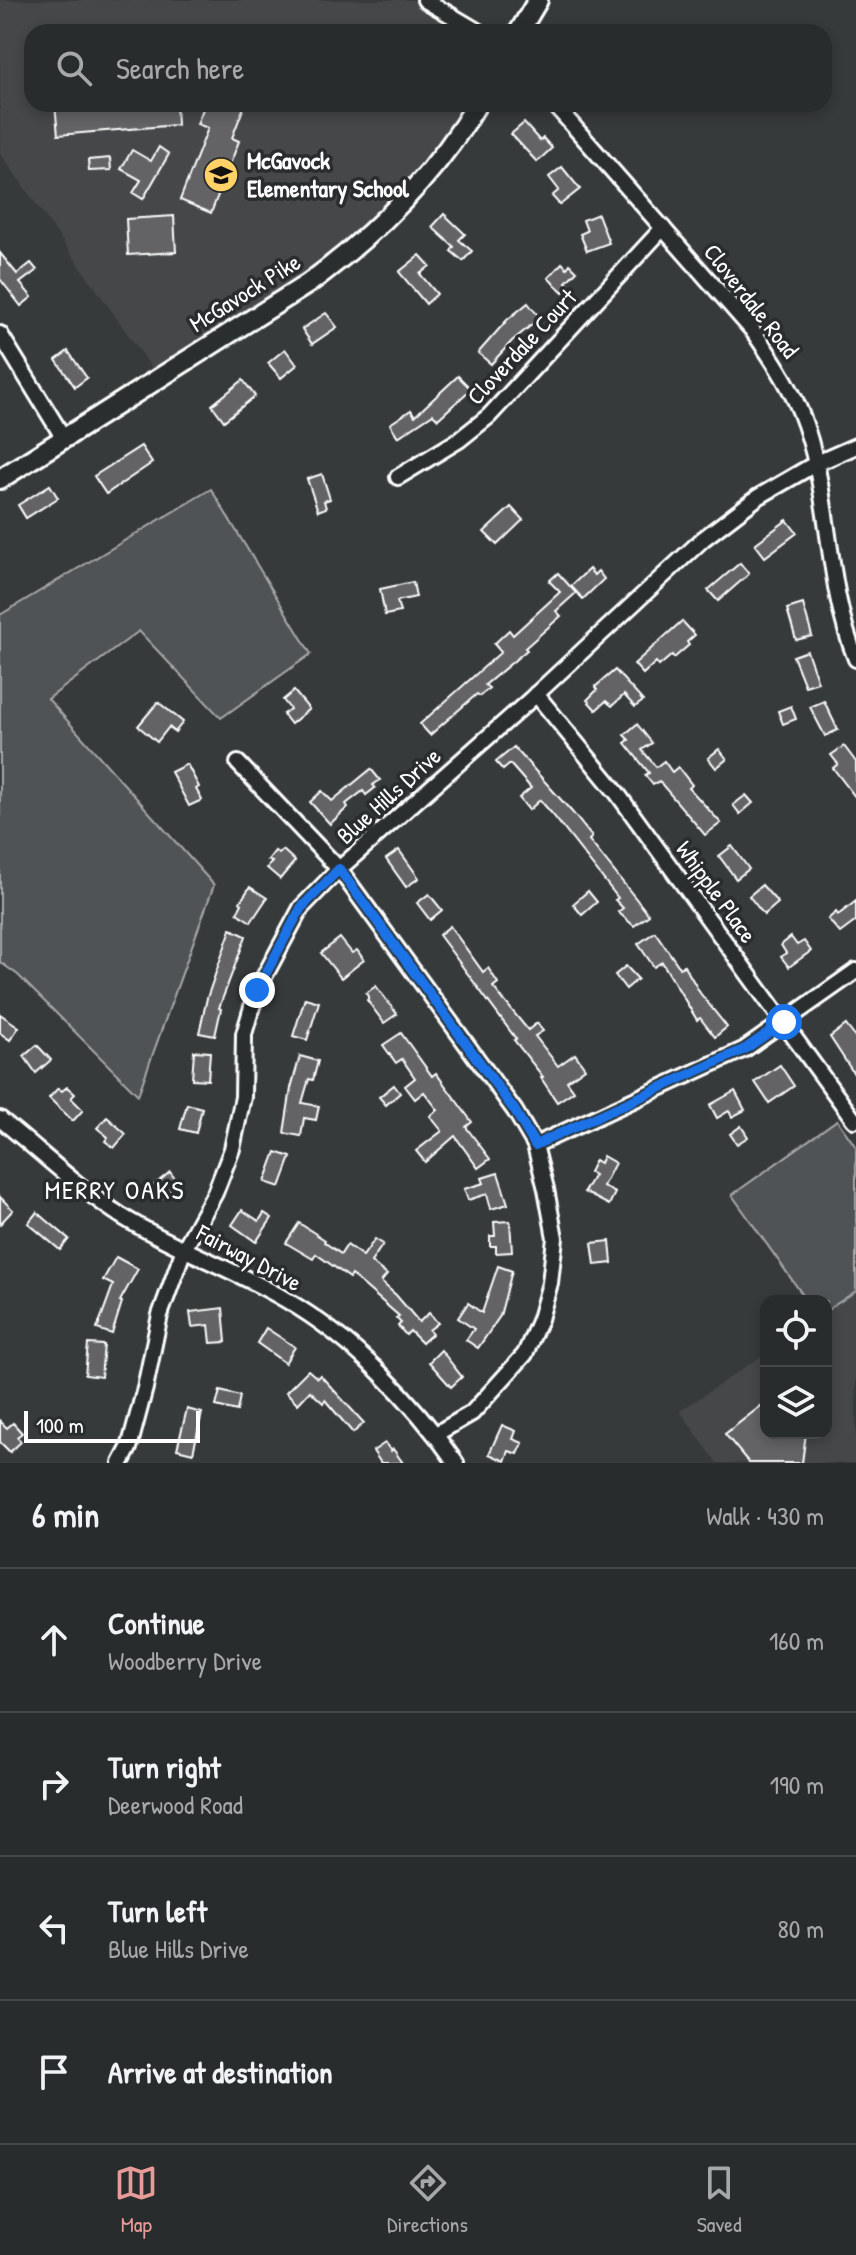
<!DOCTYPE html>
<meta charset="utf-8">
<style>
:root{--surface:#292c2c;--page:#353838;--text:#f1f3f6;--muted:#a5a7a9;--line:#454848;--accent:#e69b98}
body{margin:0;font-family:"Patrick Hand",sans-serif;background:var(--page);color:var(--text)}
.controls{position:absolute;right:24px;bottom:24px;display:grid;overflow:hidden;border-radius:16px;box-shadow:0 4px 12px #0003}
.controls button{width:72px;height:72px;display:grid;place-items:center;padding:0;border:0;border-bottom:2px solid var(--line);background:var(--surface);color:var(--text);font:40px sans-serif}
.scale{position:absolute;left:24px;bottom:20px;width:176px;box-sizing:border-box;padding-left:8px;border:4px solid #fff;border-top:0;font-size:22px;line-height:28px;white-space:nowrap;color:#fff;-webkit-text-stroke:6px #2a2d2e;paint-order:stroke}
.stop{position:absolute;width:24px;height:24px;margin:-18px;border:6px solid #1a73e8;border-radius:50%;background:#fff}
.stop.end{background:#1a73e8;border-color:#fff;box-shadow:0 2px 8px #0008}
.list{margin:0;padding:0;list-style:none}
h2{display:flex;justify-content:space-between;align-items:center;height:104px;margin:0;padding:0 32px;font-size:34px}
h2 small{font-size:26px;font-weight:400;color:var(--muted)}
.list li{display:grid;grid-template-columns:52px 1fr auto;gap:24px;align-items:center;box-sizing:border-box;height:144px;padding:0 32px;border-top:2px solid var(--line)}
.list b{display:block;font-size:30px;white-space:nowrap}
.list p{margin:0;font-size:26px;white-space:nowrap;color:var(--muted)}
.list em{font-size:26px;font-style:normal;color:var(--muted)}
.icon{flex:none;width:44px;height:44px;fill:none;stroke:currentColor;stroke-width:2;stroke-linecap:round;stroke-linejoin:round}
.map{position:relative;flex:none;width:856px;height:1463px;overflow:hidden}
.search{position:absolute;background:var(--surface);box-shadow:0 4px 12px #0003;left:24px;right:24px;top:24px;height:88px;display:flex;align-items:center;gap:20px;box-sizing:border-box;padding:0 28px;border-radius:24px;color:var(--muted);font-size:30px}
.sheet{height:680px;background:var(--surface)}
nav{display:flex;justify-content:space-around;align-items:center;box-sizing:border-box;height:112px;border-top:2px solid var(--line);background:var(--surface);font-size:22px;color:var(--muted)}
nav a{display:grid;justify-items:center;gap:4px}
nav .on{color:var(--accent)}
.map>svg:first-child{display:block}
.built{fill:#444748}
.green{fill:#505354;stroke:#a8a9aa;stroke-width:2}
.building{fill:#636465;stroke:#fff;stroke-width:2}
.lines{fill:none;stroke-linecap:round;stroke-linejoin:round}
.minor-casing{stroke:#fff;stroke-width:20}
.major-casing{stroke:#fff;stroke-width:24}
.minor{stroke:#2a2d2e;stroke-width:14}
.major{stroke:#2a2d2e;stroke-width:18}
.route{stroke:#1a73e8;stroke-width:10}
.labels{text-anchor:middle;stroke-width:7;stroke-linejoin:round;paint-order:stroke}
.poi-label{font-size:24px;font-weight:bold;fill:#fff;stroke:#2a2d2e;text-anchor:start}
.street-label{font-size:24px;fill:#fff;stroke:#2a2d2e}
.neighbourhood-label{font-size:26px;letter-spacing:2px;fill:#fff;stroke:#2a2d2e}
</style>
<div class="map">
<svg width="856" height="1463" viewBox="0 0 856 1463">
<rect width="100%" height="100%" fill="#373a3b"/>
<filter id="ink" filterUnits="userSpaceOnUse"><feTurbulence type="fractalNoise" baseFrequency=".0125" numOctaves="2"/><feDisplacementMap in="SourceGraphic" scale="16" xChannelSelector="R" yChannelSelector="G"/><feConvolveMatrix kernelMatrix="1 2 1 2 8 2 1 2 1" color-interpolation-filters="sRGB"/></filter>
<g filter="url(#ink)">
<g class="built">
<path d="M0,0H425L479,32H32V104H477L378,228L158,377L0,153Z"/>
<path d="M856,1291V1463H717L680,1411L766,1353V1433H826V1311Z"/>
</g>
<g class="green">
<path d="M211,489L311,654L221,718L139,631L48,699L214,885L138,1095L18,975L0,962V615Z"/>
<path d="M837,1120L856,1147V1291L826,1311V1301H807L732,1195Z"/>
</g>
<g class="building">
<path d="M55,104H176L177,125L58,135Z"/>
<path d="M205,104H245L232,138L239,141L211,213L180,200L208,128L197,124Z"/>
<path d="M524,123L540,141L543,138L552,148L537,162L511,134Z"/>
<path d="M159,147L169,154L143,199L133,193L141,180L121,169L132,150L151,161Z"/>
<path d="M110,158L111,170L89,171L88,160Z"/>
<path d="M562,167L580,189L560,205L552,196L559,190L549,177Z"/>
<path d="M444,214L465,234L459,240L472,251L463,261L451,251L454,247L432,227Z"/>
<path d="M598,214L609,243L587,251L580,234L587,231L583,220Z"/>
<path d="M174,216L176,252L128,255L126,219Z"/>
<path d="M0,253L17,274L31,263L37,270L20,283L32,297L21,306L0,279Z"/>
<path d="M420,255L430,266L420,274L437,294L426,304L399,272Z"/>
<path d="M562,263L567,268L570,264L577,271L566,282L569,285L563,292L548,278Z"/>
<path d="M528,303L540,318L512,341L491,364L478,353L507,320Z"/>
<path d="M326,313L337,327L312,344L302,329Z"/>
<path d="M285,349L297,365L281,378L268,363Z"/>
<path d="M68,351L87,378L75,387L56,360Z"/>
<path d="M458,376L471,389L438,419L433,414L398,437L390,424L411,410L415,416Z"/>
<path d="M243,380L255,396L224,421L212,405Z"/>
<path d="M141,446L152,463L106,494L94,476Z"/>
<path d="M322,474L330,499L324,501L326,508L318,511L307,479Z"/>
<path d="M50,485L58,498L26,518L18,505Z"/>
<path d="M511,507L523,520L497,545L484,532Z"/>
<path d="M787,520L797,533L765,557L755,544Z"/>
<path d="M740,563L749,574L718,601L708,590Z"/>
<path d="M589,569L594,575L598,571L604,579L583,599L571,586Z"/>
<path d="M558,573L576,593L556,611L561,616L525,648L527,650L485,685L489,688L480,696L477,694L430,735L420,724L501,652L494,644L509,630L513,635L560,592L549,581Z"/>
<path d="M413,582L416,597L397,601L400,612L385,615L380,589Z"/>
<path d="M803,604L812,636L796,640L787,609Z"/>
<path d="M682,621L695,635L687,642L689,645L674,658L672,655L659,666L656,662L643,674L634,664Z"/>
<path d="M807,651L818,682L805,686L793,656Z"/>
<path d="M615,670L643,701L635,707L624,695L612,706L606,701L596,710L587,700L597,690L595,687Z"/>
<path d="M294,691L309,709L291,724L283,714L290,709L283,700Z"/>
<path d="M824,701L838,730L825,736L810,707Z"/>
<path d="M158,702L183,722L175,732L169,727L157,742L138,726Z"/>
<path d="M791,706L796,719L783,724L778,711Z"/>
<path d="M637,724L652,743L642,750L656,767L664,761L672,772L678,767L692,785L689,788L721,823L705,835L659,781L653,785L645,775L649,773L625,743L629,740L624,735Z"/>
<path d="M844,746L856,762V798L833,768L838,764L831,755Z"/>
<path d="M514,747L572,812L592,837L589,840L649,915L634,926L618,912L623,908L615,900L618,898L553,815L540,800L529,810L519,798L531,788L510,764L503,770L496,762Z"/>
<path d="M719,749L727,759L716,768L708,758Z"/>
<path d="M187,764L199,787L196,789L202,800L189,806L171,772Z"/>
<path d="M371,769L380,780L373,785L375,788L366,795L363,791L346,804L348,807L330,824L310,802L322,791L332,801Z"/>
<path d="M746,795L753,803L740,814L733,805Z"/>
<path d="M732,846L749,869L736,879L719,856Z"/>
<path d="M283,850L295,861L280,879L267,868L272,862L268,860L275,851L279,854Z"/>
<path d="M399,850L419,878L406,887L386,859Z"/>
<path d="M762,885L778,903L764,915L749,896Z"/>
<path d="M250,887L267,898L251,922L237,913L242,904L240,902Z"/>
<path d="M588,891L597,902L582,915L573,904Z"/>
<path d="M429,894L442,910L430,920L417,903Z"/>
<path d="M856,901V921L840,933L828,919L836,912L838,915Z"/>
<path d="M450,926L483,972L488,968L498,983L493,987L528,1030L537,1023L543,1031L535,1036L558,1066L575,1054L585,1068L567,1081L574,1091L557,1102L541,1078L543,1077L514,1040L516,1039L439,935Z"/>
<path d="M231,929L246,936L219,1008L221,1009L215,1036L199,1033L207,998Z"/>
<path d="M655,932L680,968L684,965L700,993L727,1027L715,1037L700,1018L697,1020L662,962L654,967L638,944Z"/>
<path d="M791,937L797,945L804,941L811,951L789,967L781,957L786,953L781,945Z"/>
<path d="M340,938L352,953L357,950L364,960L341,978L321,953Z"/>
<path d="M626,966L638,979L626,989L615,975Z"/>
<path d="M376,986L397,1014L384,1023L367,1000L369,998L366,993Z"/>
<path d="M305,998L319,1002L307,1040L293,1036Z"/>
<path d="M0,1014L19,1027L10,1040L0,1033Z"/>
<path d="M846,1025L856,1038V1077L830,1037Z"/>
<path d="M401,1033L432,1076L436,1073L472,1122L466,1127L490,1159L478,1168L455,1136L425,1162L416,1151L442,1131L430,1116L438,1110L424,1092L415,1099L405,1086L415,1078L402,1059L396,1063L383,1045Z"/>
<path d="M37,1045L51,1060L36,1073L24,1056Z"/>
<path d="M194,1051L210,1052L208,1080L192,1079Z"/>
<path d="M300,1056L318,1061L313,1080L309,1079L302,1103L319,1106L316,1120L304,1118L301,1136L284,1133L291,1088Z"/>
<path d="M780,1065L794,1086L769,1103L755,1082Z"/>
<path d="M394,1085L400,1093L386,1105L379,1097Z"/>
<path d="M67,1087L75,1094L71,1098L83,1110L73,1121L49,1098L58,1088L62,1091Z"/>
<path d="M735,1091L745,1110L732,1117L729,1111L717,1118L710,1105Z"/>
<path d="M187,1104L202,1108L196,1133L180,1129Z"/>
<path d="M107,1117L126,1134L114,1148L105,1141L108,1137L97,1128Z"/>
<path d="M741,1126L748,1137L737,1144L730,1134Z"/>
<path d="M276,1152L291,1157L280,1187L265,1182Z"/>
<path d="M603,1156L615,1163L603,1186L615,1193L609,1205L584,1192L594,1175L589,1172L595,1160L600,1163Z"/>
<path d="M170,1172L179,1184L162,1198L153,1186Z"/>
<path d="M498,1173L508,1204L491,1209L487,1194L468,1200L464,1189L484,1183L482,1178Z"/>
<path d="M0,1197L13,1210L0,1224Z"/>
<path d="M242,1210L259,1221L264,1213L272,1218L256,1242L232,1225Z"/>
<path d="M37,1212L69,1239L60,1250L28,1223Z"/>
<path d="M510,1221L512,1252L496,1253V1246H490V1236H495L494,1222Z"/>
<path d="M299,1223L325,1240L324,1242L341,1254L347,1245L363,1256L375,1239L383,1244L371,1262L387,1275L381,1282L396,1295L419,1322L429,1313L438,1323L429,1330L432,1334L422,1343L410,1331L406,1335L398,1326L401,1323L396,1318L399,1316L352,1275L350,1278L316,1254L313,1259L286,1243Z"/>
<path d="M610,1241L612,1263L595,1265L592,1243Z"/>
<path d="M116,1257L138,1269L120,1301L122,1302L112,1334L97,1329L113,1285L103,1280Z"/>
<path d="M498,1266L512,1271L500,1316L478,1348L466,1340L474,1329L458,1318L468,1303L482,1313Z"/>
<path d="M223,1308L226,1342L211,1343L209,1325L192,1327L190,1312Z"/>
<path d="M266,1328L295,1347L285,1363L257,1343Z"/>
<path d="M88,1344L104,1345L101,1377L85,1375Z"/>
<path d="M441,1350L462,1377L451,1387L429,1362Z"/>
<path d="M308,1370L317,1378L320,1375L364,1423L353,1433L325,1400L323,1403L310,1391L298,1404L286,1392Z"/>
<path d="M220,1391L240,1396L237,1411L216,1406Z"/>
<path d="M766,1402V1433H806L802,1463H749L725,1434Z"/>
<path d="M187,1409L202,1413L193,1453L177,1449Z"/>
<path d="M0,1421L7,1428L13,1423L22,1433L17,1437L21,1442L10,1452L0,1442Z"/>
<path d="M502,1425L516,1431L513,1439L523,1443L518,1454L509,1451L505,1461L489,1454Z"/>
<path d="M385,1443L391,1451L393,1449L403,1463H381L373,1451Z"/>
</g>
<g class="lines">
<g class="minor-casing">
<g id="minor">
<path d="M425,0L479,32"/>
<path d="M554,104L753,331C771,357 788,382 800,411C832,490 824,581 856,659"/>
<path d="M0,334L63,437"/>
<path d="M398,477L459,440L489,416L663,228"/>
<path d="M536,694L617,793L854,1120"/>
<path d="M238,763L339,869L515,1111L535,1145L546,1189L555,1238L550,1283L540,1319L525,1354L472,1413L436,1434"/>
<path d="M0,1119C41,1152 79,1189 123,1217C175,1249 234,1269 286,1300C352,1338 413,1401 456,1463"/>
<path d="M535,1145L745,1049L856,971"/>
<path d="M121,1463L129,1448L145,1388L160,1315L184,1249L215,1193L232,1149L243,1097L244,1034L257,990L301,908L339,869L531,699L703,539L758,497L815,464L856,446"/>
</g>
</g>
<g class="major-casing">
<g id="major">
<path d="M519,32L538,0"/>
<path d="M0,479L309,283C375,234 435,176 477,104"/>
</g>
</g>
<use href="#minor" class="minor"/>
<use href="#major" class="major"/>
</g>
</g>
<g class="lines" filter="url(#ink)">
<path class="route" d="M257,990L301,908L339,869L515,1111L535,1145L745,1049L784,1022"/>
</g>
<defs>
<g id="school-disc" transform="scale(1.8)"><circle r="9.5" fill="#ffd166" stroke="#2a2d2e"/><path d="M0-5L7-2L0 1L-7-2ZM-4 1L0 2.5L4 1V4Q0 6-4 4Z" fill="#111"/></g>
</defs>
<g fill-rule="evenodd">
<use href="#school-disc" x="221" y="175"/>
</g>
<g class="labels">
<g class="poi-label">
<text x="247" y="169">McGavock<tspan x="247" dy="28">Elementary School</tspan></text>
</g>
<g class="street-label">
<text transform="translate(245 293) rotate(-32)" y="8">McGavock Pike</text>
<text transform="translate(751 301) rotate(52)" y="8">Cloverdale Road</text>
<text transform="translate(522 347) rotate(-47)" y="8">Cloverdale Court</text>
<text transform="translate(389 796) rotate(-42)" y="8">Blue Hills Drive</text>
<text transform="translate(716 892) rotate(54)" y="8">Whipple Place</text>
<text transform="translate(249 1258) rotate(28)" y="8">Fairway Drive</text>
</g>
<g class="neighbourhood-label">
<text x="115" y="1199">MERRY OAKS</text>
</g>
</g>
</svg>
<div class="controls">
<button><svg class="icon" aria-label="locate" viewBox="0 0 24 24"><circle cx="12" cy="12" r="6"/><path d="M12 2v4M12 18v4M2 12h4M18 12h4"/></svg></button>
<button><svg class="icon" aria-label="layers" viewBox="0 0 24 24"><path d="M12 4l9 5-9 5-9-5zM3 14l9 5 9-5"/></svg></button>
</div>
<div class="scale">100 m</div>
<div class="stop" style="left:784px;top:1022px"></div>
<div class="stop end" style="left:257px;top:990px"></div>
<div class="search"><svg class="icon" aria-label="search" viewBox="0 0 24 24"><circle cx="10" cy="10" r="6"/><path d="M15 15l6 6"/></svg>Search here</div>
</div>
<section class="sheet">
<h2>6 min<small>Walk · 430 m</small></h2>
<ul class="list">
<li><svg class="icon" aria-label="ahead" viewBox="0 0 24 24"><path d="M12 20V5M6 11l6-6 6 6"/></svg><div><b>Continue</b><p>Woodberry Drive</p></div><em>160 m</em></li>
<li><svg class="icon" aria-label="right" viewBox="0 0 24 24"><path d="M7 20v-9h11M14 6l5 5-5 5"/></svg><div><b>Turn right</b><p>Deerwood Road</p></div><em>190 m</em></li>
<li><svg class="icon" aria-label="left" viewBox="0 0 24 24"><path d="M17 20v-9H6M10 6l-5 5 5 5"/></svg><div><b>Turn left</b><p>Blue Hills Drive</p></div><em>80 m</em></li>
<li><svg class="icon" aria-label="arrive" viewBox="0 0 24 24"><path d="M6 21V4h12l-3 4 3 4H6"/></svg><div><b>Arrive at destination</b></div></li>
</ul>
</section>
<nav>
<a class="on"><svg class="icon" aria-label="map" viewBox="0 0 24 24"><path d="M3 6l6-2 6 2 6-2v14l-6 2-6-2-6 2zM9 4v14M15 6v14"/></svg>Map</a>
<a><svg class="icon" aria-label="directions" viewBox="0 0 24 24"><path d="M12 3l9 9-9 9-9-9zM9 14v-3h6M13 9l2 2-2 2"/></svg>Directions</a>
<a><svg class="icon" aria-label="saved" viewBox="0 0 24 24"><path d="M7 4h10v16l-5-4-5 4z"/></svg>Saved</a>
</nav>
